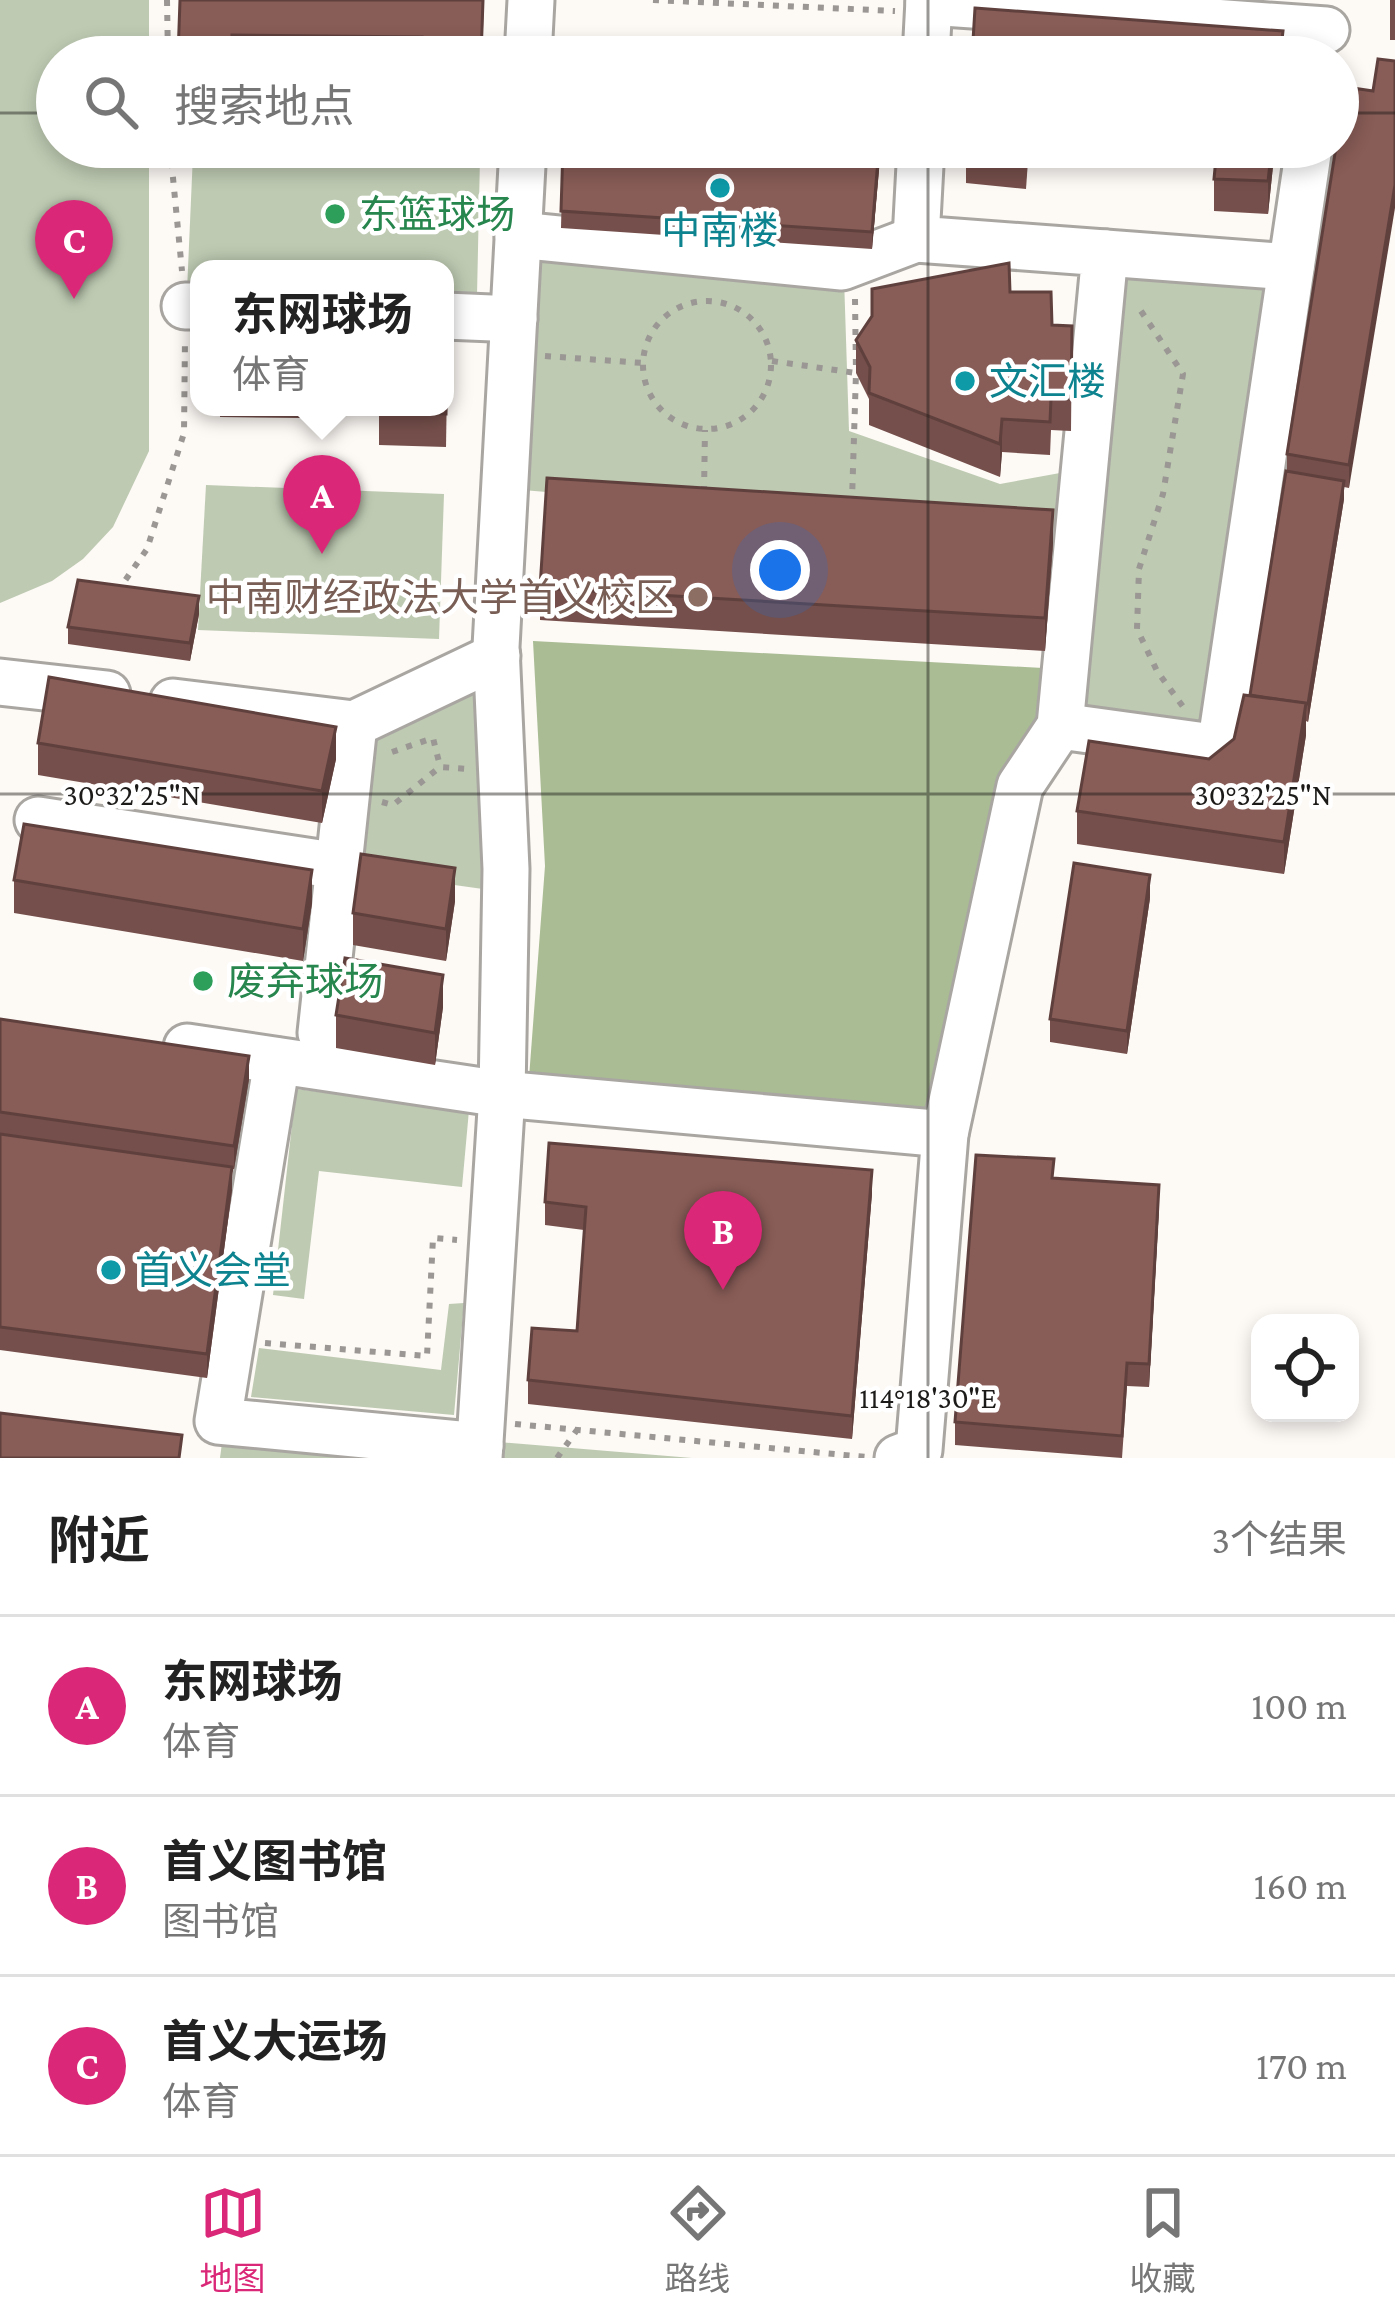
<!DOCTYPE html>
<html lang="zh">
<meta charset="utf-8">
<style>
:root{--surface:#fff;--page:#f2f2f2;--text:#222;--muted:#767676;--line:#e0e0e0;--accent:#db2777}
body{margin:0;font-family:"Crimson Pro","Noto Sans SC",serif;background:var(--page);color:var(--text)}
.controls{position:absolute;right:36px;bottom:36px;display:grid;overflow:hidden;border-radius:24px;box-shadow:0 6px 18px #0003}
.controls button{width:108px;height:108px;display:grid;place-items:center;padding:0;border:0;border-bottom:3px solid var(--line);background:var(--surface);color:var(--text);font:60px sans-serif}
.you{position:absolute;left:780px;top:570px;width:42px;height:42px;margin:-30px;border:9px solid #fff;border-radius:50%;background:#1a73e8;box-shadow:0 0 0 18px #1a73e833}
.badge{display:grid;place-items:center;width:78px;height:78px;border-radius:50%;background:var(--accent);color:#fff;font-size:39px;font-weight:700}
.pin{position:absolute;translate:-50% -99px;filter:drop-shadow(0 3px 6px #0008)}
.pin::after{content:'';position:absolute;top:63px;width:42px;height:36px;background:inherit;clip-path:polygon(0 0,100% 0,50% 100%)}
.popup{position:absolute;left:190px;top:260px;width:264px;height:156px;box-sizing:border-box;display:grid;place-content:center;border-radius:24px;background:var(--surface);filter:drop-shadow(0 3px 9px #0005);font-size:39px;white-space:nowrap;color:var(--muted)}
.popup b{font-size:45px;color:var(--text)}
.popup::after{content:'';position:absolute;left:50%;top:100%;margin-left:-24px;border:24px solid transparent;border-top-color:var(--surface)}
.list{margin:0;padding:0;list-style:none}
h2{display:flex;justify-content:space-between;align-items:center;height:156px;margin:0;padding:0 48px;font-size:51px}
h2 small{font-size:39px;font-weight:400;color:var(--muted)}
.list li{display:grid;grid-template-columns:78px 1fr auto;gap:36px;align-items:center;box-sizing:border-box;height:180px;padding:0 48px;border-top:3px solid var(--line)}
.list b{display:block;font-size:45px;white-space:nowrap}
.list p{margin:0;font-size:39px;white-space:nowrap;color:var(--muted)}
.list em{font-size:39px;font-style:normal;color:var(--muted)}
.icon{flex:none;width:66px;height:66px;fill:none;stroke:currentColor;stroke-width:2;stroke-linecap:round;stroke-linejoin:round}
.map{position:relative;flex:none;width:1395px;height:1458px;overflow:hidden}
.search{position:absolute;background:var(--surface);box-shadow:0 6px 18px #0003;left:36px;right:36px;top:36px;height:132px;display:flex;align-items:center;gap:30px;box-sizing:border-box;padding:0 42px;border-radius:66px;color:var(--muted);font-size:45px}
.sheet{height:696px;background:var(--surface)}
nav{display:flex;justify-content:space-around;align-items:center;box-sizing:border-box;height:168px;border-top:3px solid var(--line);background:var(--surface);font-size:33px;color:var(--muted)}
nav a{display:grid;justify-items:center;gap:6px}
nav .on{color:var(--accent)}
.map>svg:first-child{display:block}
.green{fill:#becab2}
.forest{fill:#a9bc94}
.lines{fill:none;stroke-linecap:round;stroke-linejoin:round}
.minor-casing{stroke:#a9a6a2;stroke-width:51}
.path{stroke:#9a9794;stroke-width:6;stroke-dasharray:6 9;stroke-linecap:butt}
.minor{stroke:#fff;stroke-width:45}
.wall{fill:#754f4b}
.shaded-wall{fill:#5f403d}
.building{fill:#885c57;stroke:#5f403d;stroke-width:3}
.ticks{fill:none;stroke:#1c1b19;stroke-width:3;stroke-opacity:0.45}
.culture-dot{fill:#0f9aa8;stroke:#fff;stroke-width:4.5}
.leisure-dot{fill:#2e9e5b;stroke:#fff;stroke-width:4.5}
.education-dot{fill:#8d6e63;stroke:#fff;stroke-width:4.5}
.labels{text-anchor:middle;stroke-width:9;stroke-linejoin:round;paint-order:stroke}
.leisure-label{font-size:39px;fill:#27864d;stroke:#fff;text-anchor:start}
.culture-label{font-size:39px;fill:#0d838f;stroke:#fff;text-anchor:start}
.education-label{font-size:39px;fill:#785e54;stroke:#fff;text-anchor:end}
.ticks-label{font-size:30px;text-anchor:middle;fill:#1c1b19;stroke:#fff;stroke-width:9;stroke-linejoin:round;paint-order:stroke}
</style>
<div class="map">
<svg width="1395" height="1458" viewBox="0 0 1395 1458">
<rect width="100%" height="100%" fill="#fdf9f5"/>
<g class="green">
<path d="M0,0H149V57H57V147H149V451L113,527L83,559L52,581L0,603Z"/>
<path d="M193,154L480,158L477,295H445V269H199V291H187Z"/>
<path d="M525,242L844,278L849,431L1000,484L1071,471L1065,536L511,489Z"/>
<path d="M1118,264L1277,276L1208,736L1071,717Z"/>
<path d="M206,485L444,494L439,639L198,630Z"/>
<path d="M488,681L483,889L347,870L374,730Z"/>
<path d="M296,1089L469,1110L462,1187L319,1171L304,1299L273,1295Z"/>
<path d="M464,1303L454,1415L251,1397L259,1348L441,1370L449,1304Z"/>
<path d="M224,1428L469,1458H220Z"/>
<path d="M498,1442L692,1458H497Z"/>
</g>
<path class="forest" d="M533,641L1043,668V716L936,1115L529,1078L545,866Z"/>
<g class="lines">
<g class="minor-casing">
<g id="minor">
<path d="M929,2L1326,30"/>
<path d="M528,57L531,0"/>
<path d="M926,57L929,0"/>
<path d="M518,235L842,267L916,239"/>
<path d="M1105,253L1291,267"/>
<path d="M185,306H199"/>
<path d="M445,316L514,319"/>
<path d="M0,682L107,694"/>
<path d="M173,702L354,724"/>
<path d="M1060,726L1220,748L1309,147"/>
<path d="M38,820L339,866"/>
<path d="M321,1033L354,724L497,656"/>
<path d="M187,1047L502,1094L945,1134"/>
<path d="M277,1061L218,1421L480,1446"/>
<path d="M479,1458L502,1094L506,869L496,647L523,147"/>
<path d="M898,1458L919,1450L945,1134L1020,786L1060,726L1105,253L916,239L921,147"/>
</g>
</g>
<g class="path">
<path d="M167,0L168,57"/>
<path d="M653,0L895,11"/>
<path d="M170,147L182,271"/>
<path d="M855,299L856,373"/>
<circle cx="707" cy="365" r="64"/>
<path d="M1141,311L1183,374L1163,494L1139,569L1137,629L1157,671L1184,708"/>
<path d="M545,356L643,363"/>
<path d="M772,361L856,373L852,500"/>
<path d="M704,492L705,430"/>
<path d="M117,592L147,549L184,433L185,338"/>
<path d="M392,752L433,738L440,766"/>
<path d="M382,802L393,805L440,767L469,769"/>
<path d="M265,1343L427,1356L433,1238L457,1240"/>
<path d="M515,1424L866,1457"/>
<path d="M557,1458L577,1430"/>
</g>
<use href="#minor" class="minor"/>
</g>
<g class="wall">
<path d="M180,0H484L482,57H178Z"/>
<rect x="1390" y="0" width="5" height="40"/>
<path d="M1373,91L1349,488L1344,487V499L1308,722L1306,721V735L1284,874L1077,844V811L1209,759L1234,739L1250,695L1287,471V454Z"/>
<rect x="418" y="147" width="61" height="2"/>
<path d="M563,147H881L872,249L561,228Z"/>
<path d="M966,147H1029L1026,189L966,183Z"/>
<path d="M1275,147L1268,214L1214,211V179Z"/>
<path d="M1010,292L1052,325L1072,326L1071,431L1051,430L1050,455L1002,452L1000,477L869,425V399L856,373V340L872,317Z"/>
<path d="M448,323L446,447L379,445V407Z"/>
<path d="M220,407H302V418L220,417Z"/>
<path d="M1053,543L1045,651L540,620V588Z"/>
<path d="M199,614L190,661L68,644V627Z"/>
<path d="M38,743L336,759L322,823L38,775Z"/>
<path d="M14,880L312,903L303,961L14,913Z"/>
<path d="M1150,898L1127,1054L1050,1042V1019Z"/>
<path d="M455,901L446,961L353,945V913Z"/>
<path d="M443,1007L435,1065L336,1048V1015Z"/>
<path d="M0,1019L249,1079L234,1169H232V1190L207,1378L0,1350Z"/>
<path d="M1054,1178L1159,1208L1149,1387L1127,1386L1122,1458L955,1445V1422Z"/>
<path d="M872,1193L852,1439L528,1404V1380L577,1331L584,1230L545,1225V1202Z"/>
</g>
<g class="shaded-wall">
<path d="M879,147H881L872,249V232Z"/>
<path d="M1272,147H1275L1268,214V181Z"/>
<path d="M1395,185V208L1349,488V465Z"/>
<path d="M1002,419V452L1000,477V444Z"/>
<path d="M1344,481V499L1308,722V704Z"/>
<path d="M1053,510V543L1045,651V618Z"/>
<path d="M199,596V614L190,661V643Z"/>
<path d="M1306,703V735L1284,874V842Z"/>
<path d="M336,727V759L322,823V791Z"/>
<path d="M455,868V901L446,961V929Z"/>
<path d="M312,870V903L303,961V929Z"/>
<path d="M1150,875V898L1127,1054V1031Z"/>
<path d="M443,975V1007L435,1065V1033Z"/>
<path d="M249,1056V1079L234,1169V1146Z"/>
<path d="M232,1167V1190L207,1378V1354Z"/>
<path d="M872,1170V1193L852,1439V1416Z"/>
<path d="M1159,1185V1208L1149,1387V1364Z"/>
</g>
<g class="building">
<path d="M180,0H483L481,57H421L422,37L232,35L231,57H178Z"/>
<path d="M975,8L1283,31L1280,57H972Z"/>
<path d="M1378,59L1395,61V185L1349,465L1287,454L1336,147H1338L1346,87L1373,91Z"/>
<path d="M563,147H879L872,232L561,211Z"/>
<path d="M966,147H1027L1026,156L966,150Z"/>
<path d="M1217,147H1272L1268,181L1214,179Z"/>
<path d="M1009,263L1010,292H1051L1052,325L1072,326L1071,399L1051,398L1050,422L1002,419L1000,444L869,393L870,367L856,340L872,316V289Z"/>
<path d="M445,323H448L446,414L379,412V407H445Z"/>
<path d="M1286,471L1344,481L1308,704L1250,695Z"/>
<path d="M547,478L1053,510L1045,618L540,588Z"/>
<path d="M78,580L199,596L190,643L68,627Z"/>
<path d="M49,677L336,727L322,791L38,743Z"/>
<path d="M1244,695L1306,703L1284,842L1077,811L1089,741L1209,759L1234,739Z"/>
<path d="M24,824L312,870L303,929L14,880Z"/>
<path d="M361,854L455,868L446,929L353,913Z"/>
<path d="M1074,863L1150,875L1127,1031L1050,1019Z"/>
<path d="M345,958L443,975L435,1033L336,1015Z"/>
<path d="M0,1019L249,1056L234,1146L0,1112Z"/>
<path d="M0,1134L232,1167L207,1354L0,1327Z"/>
<path d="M549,1143L872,1170L852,1416L528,1380L532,1328L577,1331L586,1207L545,1202Z"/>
<path d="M976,1155L1054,1159L1052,1178L1159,1185L1149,1364L1127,1363L1122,1436L955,1422Z"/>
<path d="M0,1413L182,1435L179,1458H0Z"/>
</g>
<path class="ticks" d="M928,0V57M0,113H57M1338,113H1395M928,147V1458M0,794H1395"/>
<g class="culture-dot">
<circle cx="720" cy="188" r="12"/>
<circle cx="965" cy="381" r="12"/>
<circle cx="111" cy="1270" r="12"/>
</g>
<g class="leisure-dot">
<circle cx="335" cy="214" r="12"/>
<circle cx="203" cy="981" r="12"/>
</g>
<circle class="education-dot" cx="698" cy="597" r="12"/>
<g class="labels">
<g class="leisure-label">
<text x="359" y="228">东篮球场</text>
<text x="227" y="995">废弃球场</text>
</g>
<g class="culture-label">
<text x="720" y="244" text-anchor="middle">中南楼</text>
<text x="989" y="395">文汇楼</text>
<text x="135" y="1284">首义会堂</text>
</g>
<g class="education-label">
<text x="674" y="611">中南财经政法大学首义校区</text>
</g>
</g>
<g class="ticks-label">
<text x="132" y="805">30°32'25"N</text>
<text x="1263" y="805">30°32'25"N</text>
<text x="928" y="1408">114°18'30"E</text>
</g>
</svg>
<div class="controls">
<button><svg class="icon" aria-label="locate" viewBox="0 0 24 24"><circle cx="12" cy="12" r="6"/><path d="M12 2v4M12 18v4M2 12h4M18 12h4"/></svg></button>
</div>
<div class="you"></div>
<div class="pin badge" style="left:322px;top:554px">A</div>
<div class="popup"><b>东网球场</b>体育</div>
<div class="pin badge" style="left:723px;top:1290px">B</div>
<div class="pin badge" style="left:74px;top:299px">C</div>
<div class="search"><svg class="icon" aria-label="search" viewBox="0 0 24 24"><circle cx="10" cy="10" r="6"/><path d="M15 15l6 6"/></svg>搜索地点</div>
</div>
<section class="sheet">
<h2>附近<small>3个结果</small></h2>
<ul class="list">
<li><span class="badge">A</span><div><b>东网球场</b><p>体育</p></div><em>100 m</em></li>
<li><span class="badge">B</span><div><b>首义图书馆</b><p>图书馆</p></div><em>160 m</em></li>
<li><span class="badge">C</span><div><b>首义大运场</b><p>体育</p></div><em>170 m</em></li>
</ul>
</section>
<nav>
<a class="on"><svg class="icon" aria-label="map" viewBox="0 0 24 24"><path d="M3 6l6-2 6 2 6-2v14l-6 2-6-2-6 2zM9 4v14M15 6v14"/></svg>地图</a>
<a><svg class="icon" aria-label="directions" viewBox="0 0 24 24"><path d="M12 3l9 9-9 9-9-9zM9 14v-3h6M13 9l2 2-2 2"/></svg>路线</a>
<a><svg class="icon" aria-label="saved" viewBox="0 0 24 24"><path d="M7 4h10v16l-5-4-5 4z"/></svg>收藏</a>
</nav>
